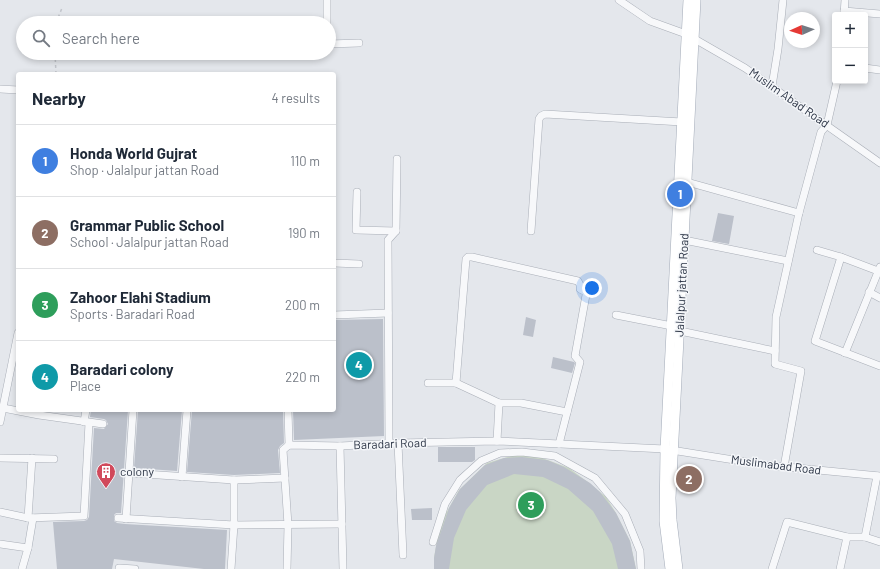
<!DOCTYPE html>
<meta charset="utf-8">
<style>
:root{--surface:#fff;--page:#f6f6f7;--text:#1f2937;--muted:#747a83;--line:#e0e1e3;--accent:#0f766e}
body{margin:0;font-family:Barlow,sans-serif;background:var(--page);color:var(--text)}
.controls{position:absolute;right:12px;top:12px;display:grid;overflow:hidden;border-radius:4px;box-shadow:0 2px 6px #0003}
.controls button{width:36px;height:36px;display:grid;place-items:center;padding:0;border:0;border-bottom:1px solid var(--line);background:var(--surface);color:var(--text);font:20px sans-serif}
.compass{position:absolute;left:784px;top:12px;width:36px;height:36px;border-radius:50%;background:var(--surface);box-shadow:0 2px 6px #0003;rotate:267deg}
.you{position:absolute;left:592px;top:288px;width:14px;height:14px;margin:-10px;border:3px solid #fff;border-radius:50%;background:#1a73e8;box-shadow:0 0 0 6px #1a73e833}
.badge{display:grid;place-items:center;width:26px;height:26px;border-radius:50%;background:var(--accent);color:#fff;font-size:13px;font-weight:700}
.pin{position:absolute;translate:-50% -50%;border:2px solid #fff;box-shadow:0 1px 4px #0006}
.list{margin:0;padding:0;list-style:none}
h2{display:flex;justify-content:space-between;align-items:center;height:52px;margin:0;padding:0 16px;font-size:17px}
h2 small{font-size:13px;font-weight:400;color:var(--muted)}
.list li{display:grid;grid-template-columns:26px 1fr auto;gap:12px;align-items:center;box-sizing:border-box;height:72px;padding:0 16px;border-top:1px solid var(--line)}
.list b{display:block;font-size:15px;white-space:nowrap}
.list p{margin:0;font-size:13px;white-space:nowrap;color:var(--muted)}
.list em{font-size:13px;font-style:normal;color:var(--muted)}
.icon{flex:none;width:22px;height:22px;fill:none;stroke:currentColor;stroke-width:2;stroke-linecap:round;stroke-linejoin:round}
.map{position:relative;flex:none;width:880px;height:569px;overflow:hidden}
.search{position:absolute;background:var(--surface);box-shadow:0 2px 6px #0003;left:16px;top:16px;width:320px;height:44px;display:flex;align-items:center;gap:10px;box-sizing:border-box;padding:0 14px;border-radius:22px;color:var(--muted);font-size:15px}
.panel{position:absolute;background:var(--surface);box-shadow:0 2px 6px #0003;left:16px;top:72px;width:320px;height:340px;border-radius:4px}
.map>svg:first-child{display:block}
.green{fill:#c9d6c5}
.building{fill:#bbc0ca}
.lines{fill:none;stroke-linecap:round;stroke-linejoin:round}
.minor-casing{stroke:#a9aeb7;stroke-width:8}
.major-casing{stroke:#a3abb8;stroke-width:10}
.path{stroke:#c2c5cb;stroke-width:1.5;stroke-dasharray:3 3;stroke-linecap:butt}
.minor{stroke:#f7f8fa;stroke-width:7}
.major{stroke:#fff;stroke-width:9}
.labels{text-anchor:middle;stroke-width:3;stroke-linejoin:round;paint-order:stroke}
.street-label{font-size:12px;fill:#2b3445;stroke:#f4f6f9}
.poi-label{font-size:12px;fill:#2b3445;stroke:#f4f6f9;text-anchor:start}
</style>
<div class="map">
<svg width="880" height="569" viewBox="0 0 880 569">
<rect width="100%" height="100%" fill="#e4e7ec"/>
<path class="green" d="M511,456H537L569,468L589,483L606,497L616,513L630,541L636,569H434V558L440,524L459,490L487,463Z"/>
<g class="building">
<path d="M718,213L734,216L729,244L712,241Z"/>
<path d="M526,317L536,320L533,337L523,335Z"/>
<path d="M383,319L384,436L294,440L293,410H334V320Z"/>
<path d="M553,357L574,362L575,363L572,373L551,368Z"/>
<path d="M91,410H128L121,513H116L114,515V521L117,523L125,524L227,530L225,569H204L114,559L112,569H57L53,522L84,521L87,520L89,517L94,428L104,429L108,424L106,420L104,419L90,417Z"/>
<path d="M138,410H182L177,471L134,468Z"/>
<path d="M192,410H283L284,443L280,446L278,450L280,473L234,475L187,472Z"/>
<path d="M438,447H475V460L472,462H438Z"/>
<path d="M522,457L547,460L564,467L590,483L600,492L616,513L630,541L636,569H618L612,544L593,511L568,489L543,477L514,474L487,485L466,510L454,538L449,569H434V558L436,546L449,508L460,489L485,465L504,458Z"/>
<path d="M432,508V520H412L411,509Z"/>
</g>
<g class="lines">
<g class="minor-casing">
<g id="minor">
<path d="M619,0L650,21L686,34L745,68L880,163"/>
<path d="M844,11L880,14"/>
<path d="M844,15L845,0"/>
<path d="M327,23V0"/>
<path d="M329,44L359,43"/>
<path d="M865,68L880,70"/>
<path d="M772,86L778,49L783,0"/>
<path d="M0,89L18,90"/>
<path d="M687,182L799,213"/>
<path d="M357,192L356,230L396,231"/>
<path d="M531,231L539,119L541,116L545,114L682,122"/>
<path d="M684,240L788,261"/>
<path d="M817,250L841,257"/>
<path d="M334,263L359,264"/>
<path d="M878,271L841,257L815,341L880,366"/>
<path d="M869,292L880,298"/>
<path d="M334,315L388,313"/>
<path d="M616,315L672,326"/>
<path d="M680,331L775,351"/>
<path d="M845,353L880,267"/>
<path d="M428,383H456L499,403L497,441"/>
<path d="M456,383L466,259L468,257H472L578,281L580,285V289L586,292V295L575,356L580,362L559,444"/>
<path d="M499,403H521L567,412"/>
<path d="M3,408L39,415L103,424"/>
<path d="M288,410L289,445"/>
<path d="M0,422L18,333"/>
<path d="M84,422L86,410"/>
<path d="M398,443L403,555"/>
<path d="M389,444L388,240L396,231L397,159"/>
<path d="M340,446L343,569"/>
<path d="M0,458L54,459"/>
<path d="M784,467L801,371L775,364L776,317L799,213L821,132L827,125L837,81"/>
<path d="M129,473L234,480L285,478"/>
<path d="M182,477L187,410"/>
<path d="M0,512L28,518L84,516L89,423"/>
<path d="M28,518L32,458"/>
<path d="M118,518L234,525L342,524"/>
<path d="M126,519L133,410"/>
<path d="M865,537L877,476"/>
<path d="M433,542L445,504L460,480L481,461L500,453L522,452L555,456L595,478L625,514L640,551L641,569"/>
<path d="M0,544L28,548"/>
<path d="M119,568L135,569"/>
<path d="M22,569L28,548L33,518"/>
<path d="M231,569L234,525V480"/>
<path d="M287,569L288,525L283,450L289,445L340,446L398,443L497,441L665,449L766,465L880,476"/>
<path d="M772,569L787,522L847,537H865L880,542"/>
<path d="M840,569L847,537"/>
</g>
</g>
<g class="major-casing">
<g id="major">
<path d="M670,569L664,521L665,449L688,0"/>
<path d="M678,569L672,520L671,498L696,0"/>
</g>
</g>
<g class="path">
<path d="M56,23L62,8"/>
<path d="M55,53L56,74"/>
</g>
<use href="#minor" class="minor"/>
<use href="#major" class="major"/>
</g>
<defs>
<g id="building-pin" transform="scale(1)"><path d="M0 17L-7.5 6A9.5 9.5 0 1 1 7.5 6Z" fill="#d1495b" stroke="#f4f6f9"/><path d="M-4-6H4V6H1V3H-1V6H-4ZM-2.5-4.3h1.7v1.8h-1.7ZM.8-4.3h1.7v1.8H.8ZM-2.5-1h1.7V.8h-1.7ZM.8-1h1.7V.8H.8Z" fill="#fff"/></g>
</defs>
<g fill-rule="evenodd">
<use href="#building-pin" x="106" y="472"/>
</g>
<g class="labels">
<g class="street-label">
<text transform="translate(789 98) rotate(35)" y="4">Muslim Abad Road</text>
<text transform="translate(682 285) rotate(-87)" y="4">Jalalpur jattan Road</text>
<text transform="translate(390 444) rotate(-2)" y="4">Baradari Road</text>
<text transform="translate(776 465) rotate(7)" y="4">Muslimabad Road</text>
</g>
<g class="poi-label">
<text x="120" y="476">colony</text>
</g>
</g>
</svg>
<div class="controls">
<button>+</button>
<button>−</button>
</div>
<svg class="compass" viewBox="-18 -18 36 36"><path d="M0-13l5 13h-10z" fill="#e53935"/><path d="M0 13l5-13h-10z" fill="#747a83"/></svg>
<div class="you"></div>
<div class="pin badge" style="left:680px;top:194px;background:#3f7fe0">1</div>
<div class="pin badge" style="left:689px;top:479px;background:#8d6e63">2</div>
<div class="pin badge" style="left:531px;top:505px;background:#2e9e5b">3</div>
<div class="pin badge" style="left:359px;top:365px;background:#0f9aa8">4</div>
<div class="search"><svg class="icon" aria-label="search" viewBox="0 0 24 24"><circle cx="10" cy="10" r="6"/><path d="M15 15l6 6"/></svg>Search here</div>
<section class="panel">
<h2>Nearby<small>4 results</small></h2>
<ul class="list">
<li><span class="badge" style="background:#3f7fe0">1</span><div><b>Honda World Gujrat</b><p>Shop · Jalalpur jattan Road</p></div><em>110 m</em></li>
<li><span class="badge" style="background:#8d6e63">2</span><div><b>Grammar Public School</b><p>School · Jalalpur jattan Road</p></div><em>190 m</em></li>
<li><span class="badge" style="background:#2e9e5b">3</span><div><b>Zahoor Elahi Stadium</b><p>Sports · Baradari Road</p></div><em>200 m</em></li>
<li><span class="badge" style="background:#0f9aa8">4</span><div><b>Baradari colony</b><p>Place</p></div><em>220 m</em></li>
</ul>
</section>
</div>
